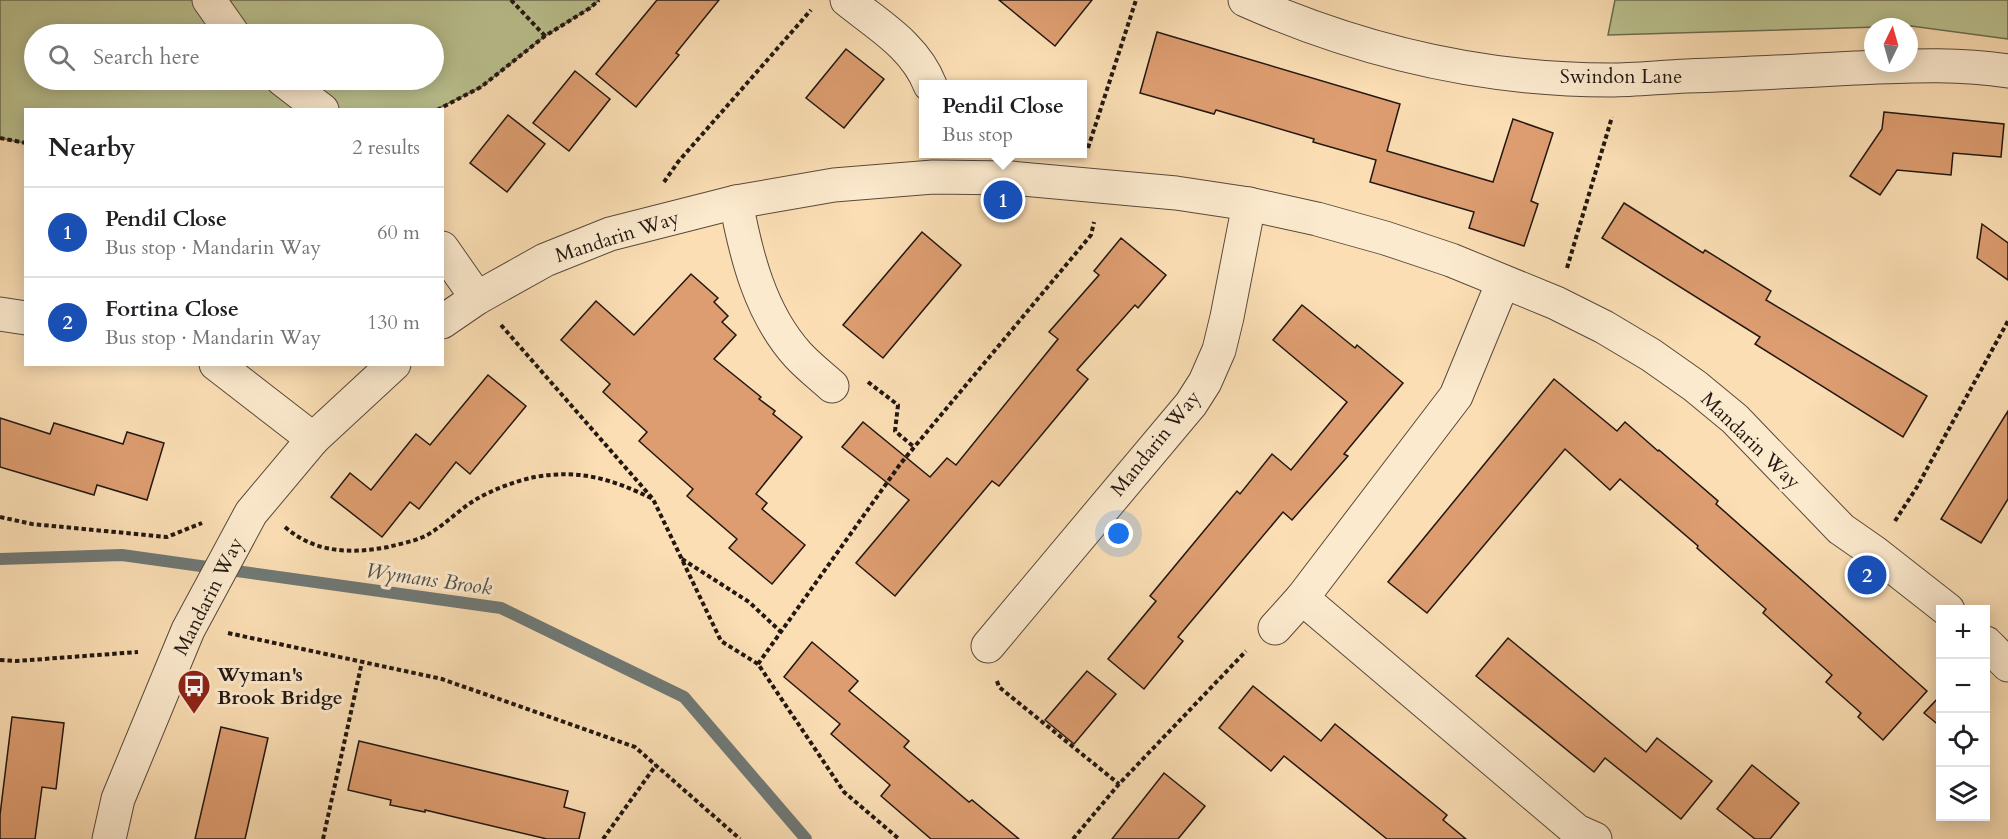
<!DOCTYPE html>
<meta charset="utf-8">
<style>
:root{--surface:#fff;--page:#f6f6f6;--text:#202124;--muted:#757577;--line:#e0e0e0;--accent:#2563eb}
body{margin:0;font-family:Cardo,serif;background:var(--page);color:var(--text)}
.controls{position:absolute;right:18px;bottom:18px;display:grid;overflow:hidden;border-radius:0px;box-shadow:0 3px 15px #0003}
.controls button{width:54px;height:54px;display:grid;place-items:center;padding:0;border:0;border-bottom:2px solid var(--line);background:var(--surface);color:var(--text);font:30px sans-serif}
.compass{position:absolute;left:1864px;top:18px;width:54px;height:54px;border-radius:50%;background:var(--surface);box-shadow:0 3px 15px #0003;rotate:5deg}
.you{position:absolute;left:1119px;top:534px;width:21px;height:21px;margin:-15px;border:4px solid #fff;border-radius:50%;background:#1a73e8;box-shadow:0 0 0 9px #1a73e833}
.badge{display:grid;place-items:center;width:39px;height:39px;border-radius:50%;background:var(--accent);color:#fff;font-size:20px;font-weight:700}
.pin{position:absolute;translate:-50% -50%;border:3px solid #fff;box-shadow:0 2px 6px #0006}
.popup{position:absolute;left:919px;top:80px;width:168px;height:78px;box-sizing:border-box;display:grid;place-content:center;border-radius:0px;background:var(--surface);filter:drop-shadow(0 2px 4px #0005);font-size:20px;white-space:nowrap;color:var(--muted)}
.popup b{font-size:22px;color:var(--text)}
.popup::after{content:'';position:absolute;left:50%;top:100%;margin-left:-12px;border:12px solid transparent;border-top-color:var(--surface)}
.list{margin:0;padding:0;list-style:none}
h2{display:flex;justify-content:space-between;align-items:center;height:78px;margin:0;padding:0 24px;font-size:26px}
h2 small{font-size:20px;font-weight:400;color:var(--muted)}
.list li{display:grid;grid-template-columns:39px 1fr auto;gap:18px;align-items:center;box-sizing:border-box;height:90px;padding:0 24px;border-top:2px solid var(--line)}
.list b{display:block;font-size:22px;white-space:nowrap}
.list p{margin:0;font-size:20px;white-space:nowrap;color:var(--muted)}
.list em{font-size:20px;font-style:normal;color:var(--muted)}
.icon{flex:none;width:33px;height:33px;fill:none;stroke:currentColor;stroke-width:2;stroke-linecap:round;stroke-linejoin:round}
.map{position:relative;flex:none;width:2008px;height:839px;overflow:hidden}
.search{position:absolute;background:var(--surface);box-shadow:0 3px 15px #0003;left:24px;top:24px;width:420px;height:66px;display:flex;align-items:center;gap:15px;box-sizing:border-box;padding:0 21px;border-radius:33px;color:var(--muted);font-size:22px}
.panel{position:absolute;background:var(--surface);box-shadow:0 3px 15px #0003;left:24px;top:108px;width:420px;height:258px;border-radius:0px}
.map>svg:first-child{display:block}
.green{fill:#bbc290;stroke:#6e6c50;stroke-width:1.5;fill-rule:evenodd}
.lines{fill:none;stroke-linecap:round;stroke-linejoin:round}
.stream{stroke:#6f7875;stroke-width:12}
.building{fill:#dd9d70;stroke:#221711;stroke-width:1.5}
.minor-casing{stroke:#58493a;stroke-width:35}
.tertiary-casing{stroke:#58493a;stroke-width:35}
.path{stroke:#221711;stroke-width:4;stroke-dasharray:4.5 3;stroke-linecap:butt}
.minor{stroke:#fceace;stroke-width:33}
.tertiary{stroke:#fceace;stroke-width:33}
.labels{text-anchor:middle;stroke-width:6;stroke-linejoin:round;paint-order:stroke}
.street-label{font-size:20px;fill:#221711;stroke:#fceace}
.poi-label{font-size:20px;font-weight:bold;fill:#221711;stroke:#fceace;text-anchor:start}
.water-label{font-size:21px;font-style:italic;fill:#4f504b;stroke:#fceace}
</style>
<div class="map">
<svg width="2008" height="839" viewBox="0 0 2008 839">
<rect width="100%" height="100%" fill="#fbdeb4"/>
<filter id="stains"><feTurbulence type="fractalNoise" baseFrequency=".00333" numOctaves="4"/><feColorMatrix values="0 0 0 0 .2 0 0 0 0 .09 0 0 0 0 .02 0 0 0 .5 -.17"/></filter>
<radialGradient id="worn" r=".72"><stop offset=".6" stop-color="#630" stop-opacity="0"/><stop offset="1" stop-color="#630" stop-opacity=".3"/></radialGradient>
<g class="green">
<path d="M0,0H599L590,8L545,36L481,87L437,109L26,110L25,143L0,138ZM34,34H434V80H34Z"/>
<path d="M1615,0H2008V39L1911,26L1608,35Z"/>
</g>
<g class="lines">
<path class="stream" d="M0,559L122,555L501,608L684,697L806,839"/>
</g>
<g class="building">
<path d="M657,0H719L676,53L679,55L636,107L596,74Z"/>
<path d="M999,0H1092L1055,46Z"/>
<path d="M1157,32L1400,104L1387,151L1493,182L1513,119L1553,133L1531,201L1538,204L1524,246L1469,228L1474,212L1370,182L1376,160L1313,142L1314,139L1216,110L1214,114L1140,93Z"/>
<path d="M846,49L884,79L844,128L806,98Z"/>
<path d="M575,71L610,99L569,151L533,123Z"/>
<path d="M1884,112L2004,124L2001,157L1953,153L1951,175L1897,170L1880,195L1850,176L1882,129Z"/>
<path d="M508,115L545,144L507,192L470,163Z"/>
<path d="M1624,203L1703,253L1705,250L1771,291L1766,300L1927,396L1903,437L1755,344L1760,337L1602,238Z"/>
<path d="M1982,224L2008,243V280L1977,258Z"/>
<path d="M922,232L961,265L883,358L843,325Z"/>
<path d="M1121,238L1166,275L1138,308L1135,305L1077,370L1088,379L999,486L992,481L895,596L856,563L909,500L842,447L863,422L930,477L947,458L956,465L1058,339L1049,332L1099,275L1094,271Z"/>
<path d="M691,274L718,298L714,302L728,316L722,322L736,335L714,359L761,397L759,399L775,411L773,414L802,437L756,494L767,503L762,509L805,545L772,584L729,548L737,539L687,496L693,489L639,441L647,432L603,392L610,384L561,340L596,301L634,335Z"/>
<path d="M1302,305L1355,348L1357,345L1403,383L1344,454L1348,456L1292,520L1283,512L1178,637L1183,641L1144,689L1108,659L1156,601L1150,596L1237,491L1240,494L1272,454L1291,470L1347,402L1273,340Z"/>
<path d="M488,375L526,406L470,474L456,462L419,509L410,502L382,537L331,497L350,473L371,490L416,434L430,445Z"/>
<path d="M1554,379L1617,431L1625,422L1658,451L1659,450L1718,501L1716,504L1927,691L1883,740L1858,717L1861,713L1826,682L1832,675L1763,613L1766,609L1697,548L1698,546L1620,479L1610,490L1565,449L1427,613L1388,582Z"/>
<path d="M2008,411V499L1981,543L1941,519Z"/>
<path d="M0,418L50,434L54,423L123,444L127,432L164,443L147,500L97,485L94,495L0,467Z"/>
<path d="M1508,638L1646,752L1657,738L1712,781L1681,819L1605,758L1594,772L1476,676Z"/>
<path d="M812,642L858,681L849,691L909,741L904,747L969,802L972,800L1019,839H931L881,796L890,785L831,734L840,724L784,677Z"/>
<path d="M1087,671L1116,694L1074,744L1045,720Z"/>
<path d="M1253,686L1321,741L1335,724L1447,815L1443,820L1466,839H1387L1284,756L1271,771L1219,728Z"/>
<path d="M1941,695V727L1924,713Z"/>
<path d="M12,717L64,723L56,789L42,787L35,839H0V815Z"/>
<path d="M221,727L268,738L245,839H195Z"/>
<path d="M359,741L568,791L564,807L585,813L579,839H547L425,810V812L390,805L391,800L348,790Z"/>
<path d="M1752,765L1799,803L1770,839H1755L1717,809Z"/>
<path d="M1164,773L1205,806L1178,839H1112Z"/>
</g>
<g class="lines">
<g class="minor-casing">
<g id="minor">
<path d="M209,0L233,34"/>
<path d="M847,0C878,25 915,46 930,85"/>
<path d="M283,80L322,110"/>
<path d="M736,202C746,255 760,313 798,355C808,366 821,376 832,386"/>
<path d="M442,248L477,298"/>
<path d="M0,314L26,318"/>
<path d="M442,322L477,298L545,260L610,234L736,202L834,185L933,177L1011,178L1176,193L1249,204L1317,219L1385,238L1451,260L1556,303L1604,327L1651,355L1695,386L1735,419L1841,529L1874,552L1948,610"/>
<path d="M216,364L313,439"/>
<path d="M1302,598L1577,831L1595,839"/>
<path d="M1275,628L1302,598L1456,396L1503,282"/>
<path d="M1986,643L2008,665"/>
<path d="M988,646L1191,404L1205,382L1219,350L1227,317L1249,204"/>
<path d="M109,839L118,799L188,630L251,513L313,439L394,364"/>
</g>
</g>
<g class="tertiary-casing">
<path id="tertiary" d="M1245,0C1360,51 1484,80 1610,80C1635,80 1661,77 1687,76C1743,74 1798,71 1854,68C1906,66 1957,63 2008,71"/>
</g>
<g class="path">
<path d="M511,0L545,36"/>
<path d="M437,110L481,87L545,36L590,8L599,0"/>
<path d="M0,138L26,143"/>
<path d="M1088,148L1136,0"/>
<path d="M664,182L678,162L811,10"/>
<path d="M1567,268L1612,117"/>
<path d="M501,325L653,499L721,641L758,664L844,792L899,839"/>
<path d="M868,382L898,405L895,431L914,447"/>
<path d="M0,517L32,524L167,537L202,523"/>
<path d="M1895,521L1917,487L2008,321"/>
<path d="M285,527C315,553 350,554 388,547C399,544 412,542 423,537C442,528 457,511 475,500C492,490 515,481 535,477C580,469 612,479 653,499"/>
<path d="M682,559L749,602L781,632"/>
<path d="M228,633L442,679L635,747L740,839"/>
<path d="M0,660L17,661L138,652"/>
<path d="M758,664L901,463L1091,235L1094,222"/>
<path d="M997,681L999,687L1119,784"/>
<path d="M323,839L362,662"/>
<path d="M603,839L656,765"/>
<path d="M1073,839L1119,784L1246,651"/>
</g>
<use href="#minor" class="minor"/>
<use href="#tertiary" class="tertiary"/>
</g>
<defs>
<g id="bus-pin" transform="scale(1.725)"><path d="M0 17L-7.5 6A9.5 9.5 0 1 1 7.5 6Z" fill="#8f2418" stroke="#fceace"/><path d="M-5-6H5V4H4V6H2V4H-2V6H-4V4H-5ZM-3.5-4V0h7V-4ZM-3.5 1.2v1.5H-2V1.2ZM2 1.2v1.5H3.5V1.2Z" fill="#fff"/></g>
</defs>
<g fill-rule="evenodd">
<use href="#bus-pin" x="194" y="686"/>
</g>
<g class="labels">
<g class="street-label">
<text x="1621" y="83">Swindon Lane</text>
<text transform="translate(617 236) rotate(-18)" y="7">Mandarin Way</text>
<text transform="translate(1751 440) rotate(44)" y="7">Mandarin Way</text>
<text transform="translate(1155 443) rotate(-51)" y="7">Mandarin Way</text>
<text transform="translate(208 596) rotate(-63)" y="7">Mandarin Way</text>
</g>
<g class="poi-label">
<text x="217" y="681">Wyman's<tspan x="217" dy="23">Brook Bridge</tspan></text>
</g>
<g class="water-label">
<text transform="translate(429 579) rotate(8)" y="7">Wymans Brook</text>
</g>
</g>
<rect width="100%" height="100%" filter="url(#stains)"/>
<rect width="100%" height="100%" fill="url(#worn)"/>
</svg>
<div class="controls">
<button>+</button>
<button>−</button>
<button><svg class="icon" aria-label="locate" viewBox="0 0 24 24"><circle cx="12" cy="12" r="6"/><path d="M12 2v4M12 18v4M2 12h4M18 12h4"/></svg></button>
<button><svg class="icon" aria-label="layers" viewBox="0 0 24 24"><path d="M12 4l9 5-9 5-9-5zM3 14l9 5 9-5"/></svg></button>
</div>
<svg class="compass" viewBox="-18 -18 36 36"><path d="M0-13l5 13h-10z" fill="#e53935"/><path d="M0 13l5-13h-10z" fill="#757577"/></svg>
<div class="you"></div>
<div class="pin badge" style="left:1003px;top:200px;background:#1a4fb4">1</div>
<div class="popup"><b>Pendil Close</b>Bus stop</div>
<div class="pin badge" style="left:1867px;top:575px;background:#1a4fb4">2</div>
<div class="search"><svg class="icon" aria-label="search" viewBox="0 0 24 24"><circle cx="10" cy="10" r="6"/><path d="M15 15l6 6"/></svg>Search here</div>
<section class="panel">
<h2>Nearby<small>2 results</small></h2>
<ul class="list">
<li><span class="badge" style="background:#1a4fb4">1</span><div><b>Pendil Close</b><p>Bus stop · Mandarin Way</p></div><em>60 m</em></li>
<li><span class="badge" style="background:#1a4fb4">2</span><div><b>Fortina Close</b><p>Bus stop · Mandarin Way</p></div><em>130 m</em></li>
</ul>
</section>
</div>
